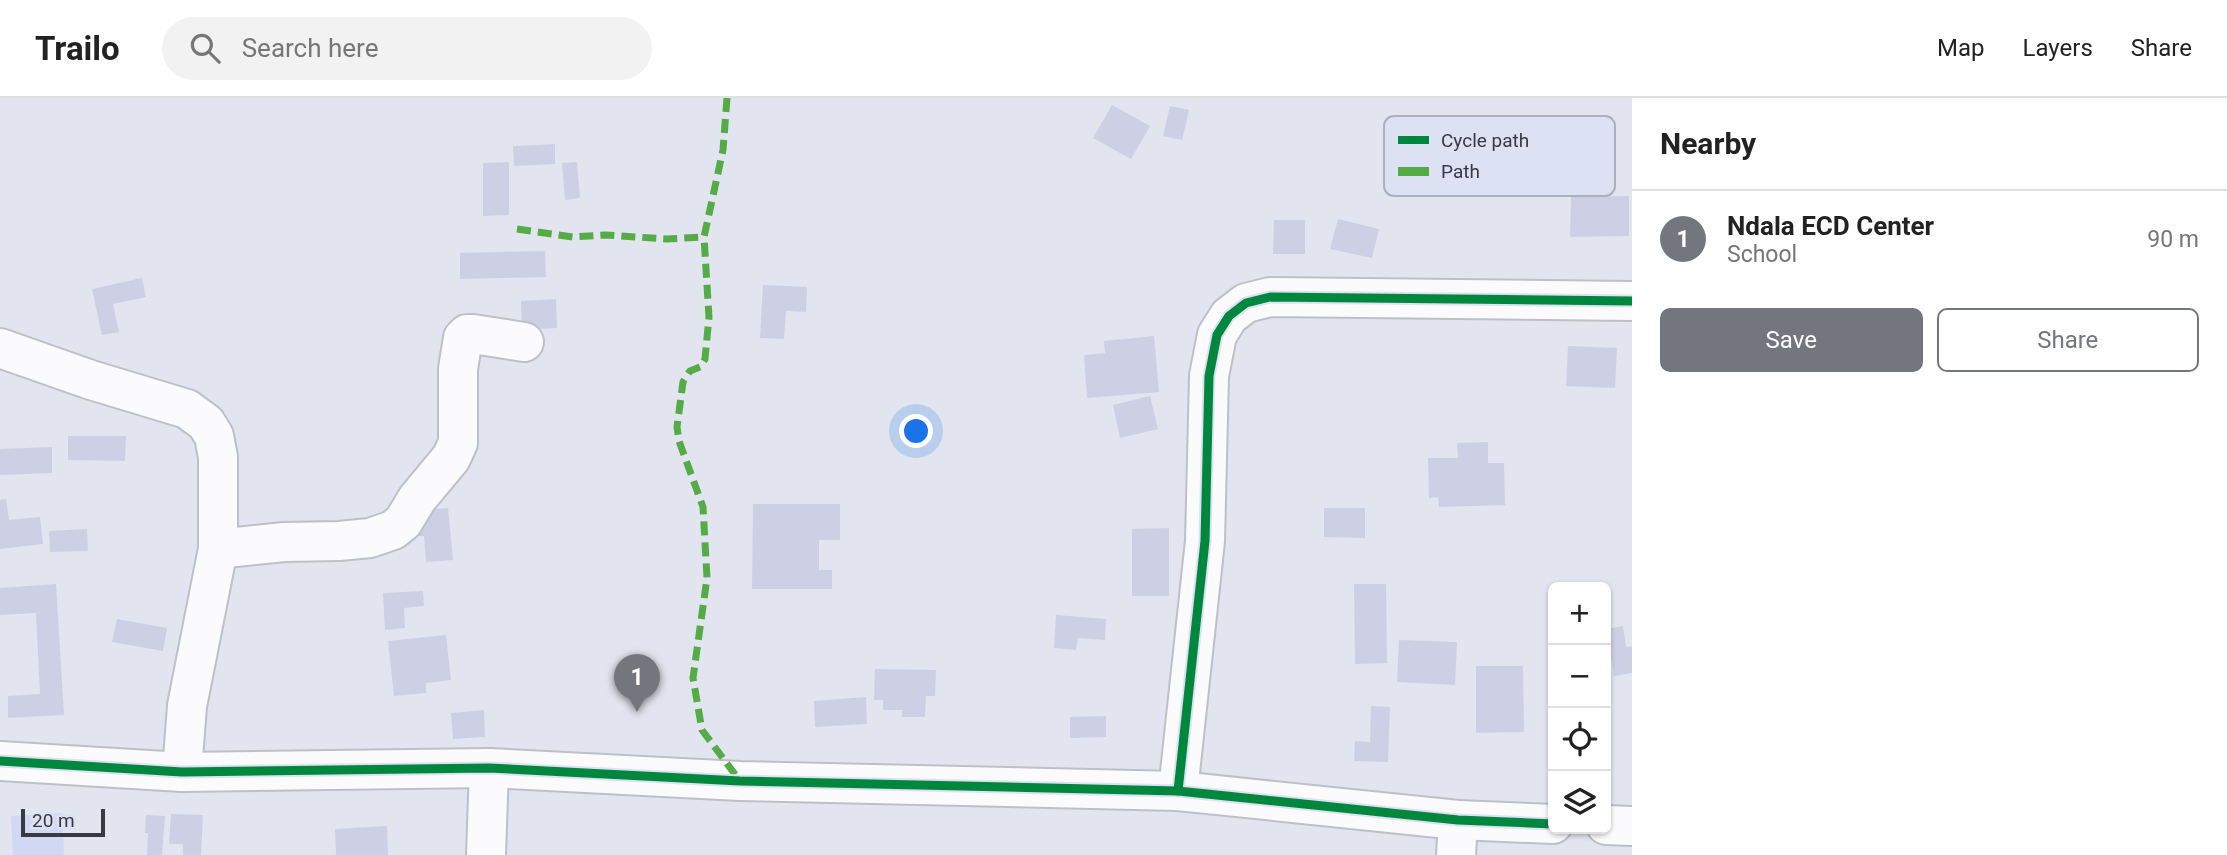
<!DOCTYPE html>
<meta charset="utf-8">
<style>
:root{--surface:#fff;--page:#f2f2f2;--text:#222;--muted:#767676;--line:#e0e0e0;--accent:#74767e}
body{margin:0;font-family:Roboto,sans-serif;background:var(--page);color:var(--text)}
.controls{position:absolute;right:21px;bottom:21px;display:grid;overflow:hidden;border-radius:10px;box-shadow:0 2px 5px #0004}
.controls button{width:63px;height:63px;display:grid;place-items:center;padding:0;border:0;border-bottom:2px solid var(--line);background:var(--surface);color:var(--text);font:35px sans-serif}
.scale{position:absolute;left:21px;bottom:18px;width:84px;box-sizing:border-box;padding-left:7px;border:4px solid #383a41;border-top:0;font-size:19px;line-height:24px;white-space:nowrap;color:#383a41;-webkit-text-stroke:5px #dde1f4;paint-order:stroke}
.you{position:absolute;left:917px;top:334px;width:24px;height:24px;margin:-18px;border:5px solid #fff;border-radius:50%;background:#1a73e8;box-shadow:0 0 0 10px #1a73e833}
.badge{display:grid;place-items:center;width:46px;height:46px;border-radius:50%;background:var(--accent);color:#fff;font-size:23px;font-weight:700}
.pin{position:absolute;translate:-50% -58px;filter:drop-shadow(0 2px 4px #0008)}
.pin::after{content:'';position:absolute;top:37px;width:24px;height:21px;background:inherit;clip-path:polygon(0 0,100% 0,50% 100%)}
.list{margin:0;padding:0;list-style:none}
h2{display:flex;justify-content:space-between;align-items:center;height:91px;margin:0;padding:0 28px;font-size:30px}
h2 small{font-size:23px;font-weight:400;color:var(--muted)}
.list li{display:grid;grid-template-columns:46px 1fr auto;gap:21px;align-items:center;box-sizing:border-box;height:98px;padding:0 28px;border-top:2px solid var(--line)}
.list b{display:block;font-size:26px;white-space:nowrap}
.list p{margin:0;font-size:23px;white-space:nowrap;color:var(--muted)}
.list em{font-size:23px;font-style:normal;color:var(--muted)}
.actions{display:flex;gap:14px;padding:21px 28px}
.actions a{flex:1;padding:16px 0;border:2px solid var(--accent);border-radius:10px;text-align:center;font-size:24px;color:var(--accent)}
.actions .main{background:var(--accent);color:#fff}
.icon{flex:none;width:38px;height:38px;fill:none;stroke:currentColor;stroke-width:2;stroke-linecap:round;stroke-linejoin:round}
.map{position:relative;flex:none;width:1632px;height:757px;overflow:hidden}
header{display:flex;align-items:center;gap:42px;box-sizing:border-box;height:98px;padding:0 35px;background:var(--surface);border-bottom:2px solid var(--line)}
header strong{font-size:33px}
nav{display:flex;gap:38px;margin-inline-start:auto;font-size:24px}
.search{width:490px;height:63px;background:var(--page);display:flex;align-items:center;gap:18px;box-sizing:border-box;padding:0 24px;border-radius:38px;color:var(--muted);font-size:26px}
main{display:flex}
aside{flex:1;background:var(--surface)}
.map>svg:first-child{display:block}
.green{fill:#d2d7f3}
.building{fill:#cdd0e5}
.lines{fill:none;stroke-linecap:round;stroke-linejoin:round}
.minor-casing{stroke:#bec0c8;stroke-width:42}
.minor{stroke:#fbfbfd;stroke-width:38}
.quiet{stroke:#55ac46;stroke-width:7;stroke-dasharray:14 7;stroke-linecap:butt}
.cycleway-casing{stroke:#dde1f4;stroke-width:13}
.cycleway{stroke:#00873e;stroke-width:9}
.key{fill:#dde1f4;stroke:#acafbe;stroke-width:2}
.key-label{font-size:19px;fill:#383a41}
</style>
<header>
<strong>Trailo</strong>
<div class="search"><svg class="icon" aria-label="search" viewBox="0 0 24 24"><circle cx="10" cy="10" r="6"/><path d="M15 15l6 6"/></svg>Search here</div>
<nav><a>Map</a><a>Layers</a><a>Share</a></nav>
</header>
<main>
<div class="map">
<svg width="1632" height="757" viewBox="0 0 1632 757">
<rect width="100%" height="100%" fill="#e2e4ef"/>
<path class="green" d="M62,715L64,757H13L11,718Z"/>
<g class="building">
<path d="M1112,7L1150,28L1131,61L1093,40Z"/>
<path d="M1170,8L1189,12L1182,42L1163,38Z"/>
<path d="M555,46V66L514,68L513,48Z"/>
<path d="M509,64V117L483,118V65Z"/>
<path d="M577,64L580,100L565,102L562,65Z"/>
<path d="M1629,98V138L1570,139L1571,99Z"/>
<path d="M1338,121L1379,131L1372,160L1330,151Z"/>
<path d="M1274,122H1305V156H1273Z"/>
<path d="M545,153L546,179L460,181V155Z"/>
<path d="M142,180L146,199L113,206L119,234L102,237L92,191Z"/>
<path d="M763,187L807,189L806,214L786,213L784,241L760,240Z"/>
<path d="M556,201L557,230L522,232L521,203Z"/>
<path d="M1154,238L1159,294L1087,300L1084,257L1105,255L1104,243Z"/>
<path d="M1568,248L1617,250L1615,290L1566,288Z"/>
<path d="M1150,298L1158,331L1120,340L1113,307Z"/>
<path d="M68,338H126L125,363L68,362Z"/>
<path d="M1488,344V365H1504L1505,407L1439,409L1438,399L1429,400L1428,360H1458L1457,345Z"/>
<path d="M52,349V375L0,377V351Z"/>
<path d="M6,401L9,422L40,419L43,446L0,451V402Z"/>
<path d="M753,406H840V442H819V472H832V491H752Z"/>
<path d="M448,410L453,462L426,464L424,438H412L410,413Z"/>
<path d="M1324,410H1365V440L1324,439Z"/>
<path d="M1169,430V498H1132V431Z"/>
<path d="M87,431L88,453L50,454L49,433Z"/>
<path d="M56,486L64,617L8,620V598L40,596L36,515L0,517V490Z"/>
<path d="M1354,486H1386L1387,565L1355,566Z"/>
<path d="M423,493L424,508L404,510L405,530L385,532L383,495Z"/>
<path d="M1056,517L1106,521L1105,542L1078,540L1076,552L1054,550Z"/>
<path d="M117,521L167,530L163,553L112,544Z"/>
<path d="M1623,528L1626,549L1632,548V575L1614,578L1607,531Z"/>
<path d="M446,537L451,582L426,585V595L394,598L388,543Z"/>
<path d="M1399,542L1457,544L1455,587L1397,584Z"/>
<path d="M1476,568H1523L1524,634L1476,635Z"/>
<path d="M875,571L936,572L935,598H926L925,619H902V612H883V602H874Z"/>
<path d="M866,599L867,626L815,629L814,603Z"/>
<path d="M1371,608L1390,609L1388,664L1354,663L1355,643L1370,644Z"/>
<path d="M484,612L485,639L453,641L451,615Z"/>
<path d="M1106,618V639L1070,640V619Z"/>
<path d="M171,716L203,717L201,757H183V746H169Z"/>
<path d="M146,717L165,718L162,757H147L148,735H145Z"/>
<path d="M387,728L388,757H336L335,731Z"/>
</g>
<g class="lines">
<g class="minor-casing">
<g id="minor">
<path d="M0,250L91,282L187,311L206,325L214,338L218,359V451L187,608L182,674"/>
<path d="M218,451L284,444L339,443L370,440L393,432L403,424L417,401L451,360L458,345V271L463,240L467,236H473L524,244"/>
<path d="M0,663L182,674L489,670L740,683L1178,693L1458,722L1553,726"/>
<path d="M1178,693L1205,443L1209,278L1217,237L1229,218L1246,205L1270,199L1632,203"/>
<path d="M1606,727L1632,728"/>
<path d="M486,757L489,670"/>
<path d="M1456,757L1458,722"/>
</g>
</g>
<use href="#minor" class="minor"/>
<g class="quiet">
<path d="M727,0L723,52L704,139L709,219L705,261L700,269L690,273L683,284L677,329L679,343L703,409L707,480L693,580L702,632L740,683"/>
<path d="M517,131L573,139L606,137L667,141L704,139"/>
</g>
<g class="cycleway-casing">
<g id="cycleway">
<path d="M0,663L182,674L489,670L740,683L1178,693L1458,722L1553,726"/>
<path d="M1178,693L1205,443L1209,278L1217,237L1229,218L1246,205L1270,199L1632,203"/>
</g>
</g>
<use href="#cycleway" class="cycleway"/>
</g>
<rect x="1384" y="18" width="231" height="80" rx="10" class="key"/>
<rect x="1398" y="38" width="31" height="8" fill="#00873e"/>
<rect x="1398" y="69" width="31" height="9" fill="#55ac46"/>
<g class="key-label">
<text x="1441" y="49">Cycle path</text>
<text x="1441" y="80">Path</text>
</g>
</svg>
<div class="controls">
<button>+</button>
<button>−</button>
<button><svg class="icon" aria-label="locate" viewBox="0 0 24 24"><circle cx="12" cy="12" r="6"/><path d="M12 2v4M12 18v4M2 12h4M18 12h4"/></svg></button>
<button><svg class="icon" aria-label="layers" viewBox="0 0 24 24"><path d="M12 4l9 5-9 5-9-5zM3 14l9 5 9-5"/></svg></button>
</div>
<div class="scale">20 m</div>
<div class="you"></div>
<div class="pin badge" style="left:637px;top:614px">1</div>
</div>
<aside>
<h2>Nearby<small></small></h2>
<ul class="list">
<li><span class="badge">1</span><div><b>Ndala ECD Center</b><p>School</p></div><em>90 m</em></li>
</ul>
<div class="actions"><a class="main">Save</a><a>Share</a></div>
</aside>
</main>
